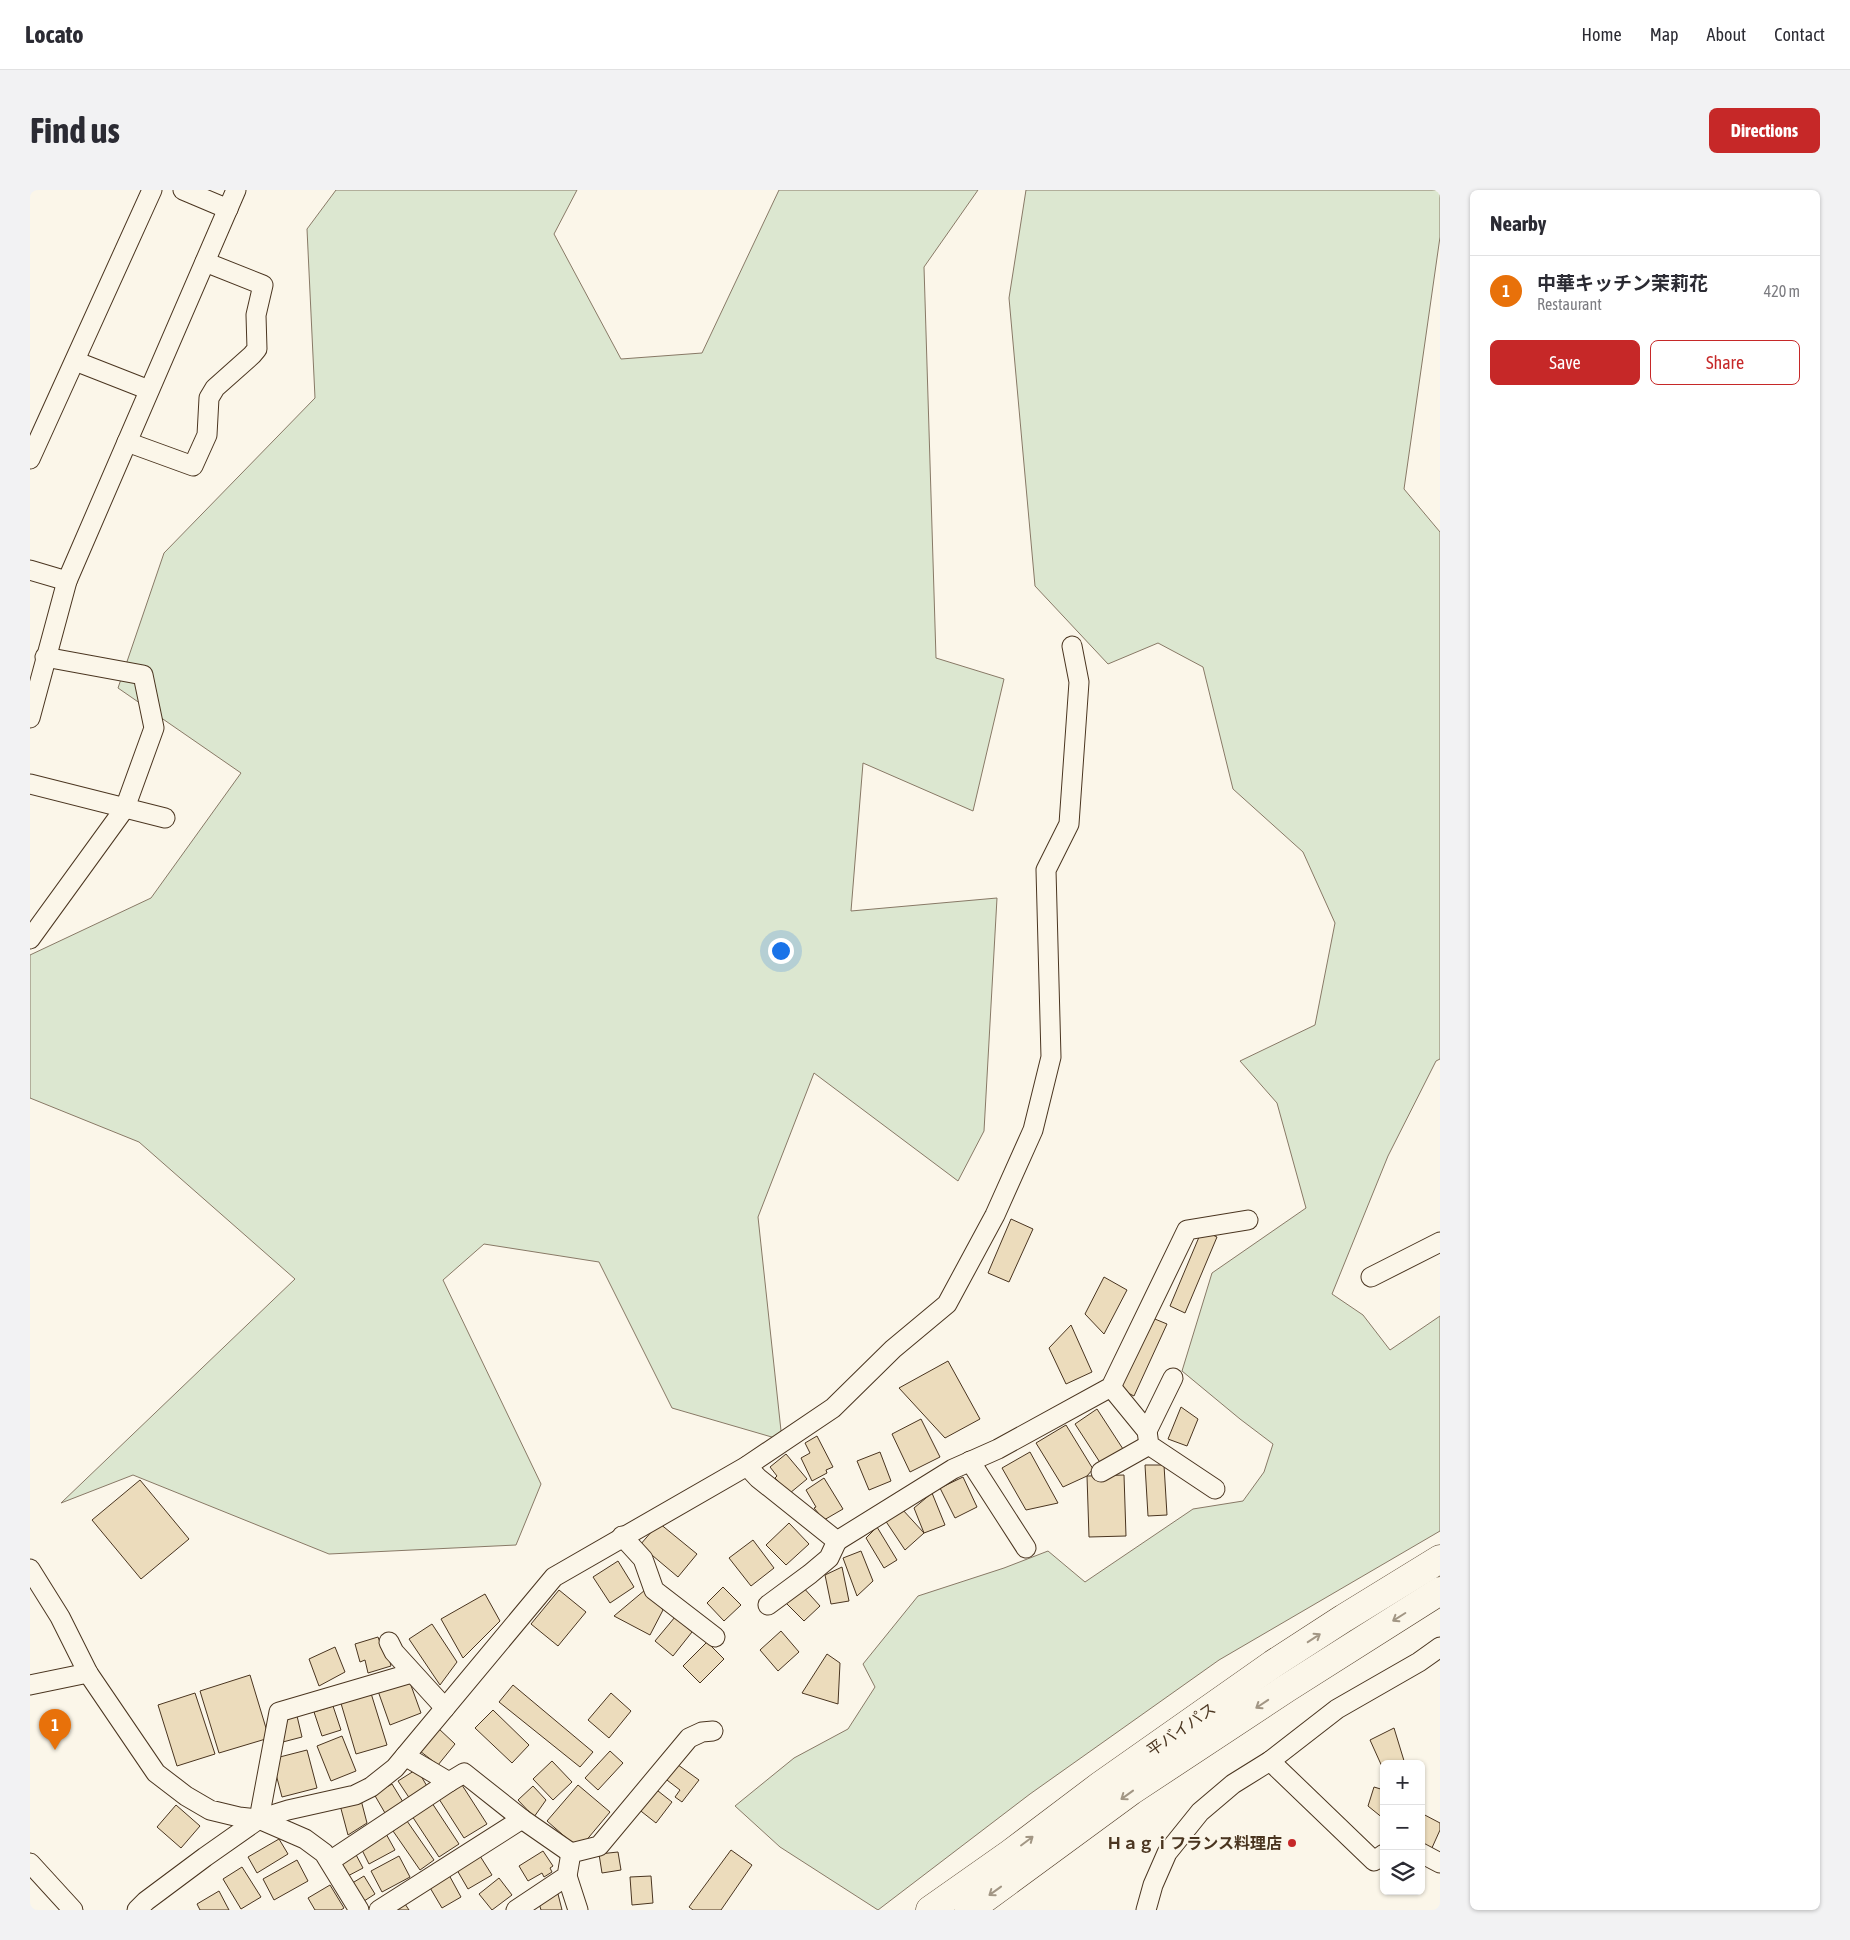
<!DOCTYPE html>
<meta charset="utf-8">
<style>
:root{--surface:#fff;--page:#f2f2f3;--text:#2b2b33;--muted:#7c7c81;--line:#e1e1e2;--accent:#c62828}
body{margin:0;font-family:"Asap Condensed","Noto Sans JP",sans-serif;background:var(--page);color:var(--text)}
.controls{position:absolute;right:15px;bottom:15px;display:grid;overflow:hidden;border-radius:8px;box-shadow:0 1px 4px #0004}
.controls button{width:45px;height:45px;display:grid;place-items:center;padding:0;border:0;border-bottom:1px solid var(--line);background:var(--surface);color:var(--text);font:25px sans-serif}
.you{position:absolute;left:750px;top:760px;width:18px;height:18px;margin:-12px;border:4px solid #fff;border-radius:50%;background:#1a73e8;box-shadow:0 0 0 8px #1a73e833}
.badge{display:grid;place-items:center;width:32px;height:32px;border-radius:50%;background:var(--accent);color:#fff;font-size:16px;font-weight:700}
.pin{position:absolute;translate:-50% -41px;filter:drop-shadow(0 1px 2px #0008)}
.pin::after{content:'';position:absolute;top:26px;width:18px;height:15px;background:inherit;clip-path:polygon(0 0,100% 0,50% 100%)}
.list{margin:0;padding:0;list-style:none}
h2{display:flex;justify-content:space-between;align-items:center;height:65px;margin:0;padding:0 20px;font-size:21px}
h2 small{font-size:16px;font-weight:400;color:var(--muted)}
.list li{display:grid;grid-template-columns:32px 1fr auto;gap:15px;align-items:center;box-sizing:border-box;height:70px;padding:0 20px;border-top:1px solid var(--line)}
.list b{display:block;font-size:19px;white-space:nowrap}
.list p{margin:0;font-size:16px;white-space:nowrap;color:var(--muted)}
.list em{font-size:16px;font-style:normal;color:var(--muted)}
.actions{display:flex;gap:10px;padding:15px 20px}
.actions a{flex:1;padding:11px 0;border:1px solid var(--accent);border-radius:8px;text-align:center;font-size:18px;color:var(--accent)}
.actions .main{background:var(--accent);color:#fff}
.icon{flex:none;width:28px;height:28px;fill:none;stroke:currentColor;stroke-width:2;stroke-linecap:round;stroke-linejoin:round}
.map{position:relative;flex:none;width:1410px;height:1720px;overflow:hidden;border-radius:8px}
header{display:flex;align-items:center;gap:30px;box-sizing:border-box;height:70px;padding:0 25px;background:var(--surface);border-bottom:1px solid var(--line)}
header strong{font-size:24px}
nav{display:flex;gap:28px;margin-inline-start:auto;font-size:18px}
.intro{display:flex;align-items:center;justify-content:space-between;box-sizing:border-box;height:120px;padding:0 30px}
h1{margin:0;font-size:35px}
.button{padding:12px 22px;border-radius:8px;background:var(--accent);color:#fff;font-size:18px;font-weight:700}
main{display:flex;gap:30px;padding:0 30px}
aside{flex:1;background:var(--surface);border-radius:8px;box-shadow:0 1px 4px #0004}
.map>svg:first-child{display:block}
.green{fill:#dce7d0;stroke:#887966}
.building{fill:#ecdcbc;stroke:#4a3520}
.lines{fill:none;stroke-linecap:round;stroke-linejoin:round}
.minor-casing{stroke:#4a3520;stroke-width:21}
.highway-casing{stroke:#4a3520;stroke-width:29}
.minor{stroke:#fbf6e9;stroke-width:19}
.highway{stroke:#fbf6e9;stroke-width:28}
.oneway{stroke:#a29684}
.poi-dot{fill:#c62828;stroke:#fbf6e9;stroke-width:2}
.labels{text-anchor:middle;stroke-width:4;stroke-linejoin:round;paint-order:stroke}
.street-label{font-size:16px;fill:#4a3520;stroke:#fbf6e9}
.poi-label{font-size:16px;font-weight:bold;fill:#4a3520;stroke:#fbf6e9;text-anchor:end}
</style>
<header>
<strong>Locato</strong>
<nav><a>Home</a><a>Map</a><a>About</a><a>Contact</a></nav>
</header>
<div class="intro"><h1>Find us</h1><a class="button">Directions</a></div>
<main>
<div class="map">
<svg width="1410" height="1720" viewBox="0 0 1410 1720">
<rect width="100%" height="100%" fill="#fbf6e9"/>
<g class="green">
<path d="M306,0H547L524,44L591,169L672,163L749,0H948L894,77L906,468L974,489L943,621L833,573L821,721L967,708L954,941L928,991L784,883L728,1027L752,1250L642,1218L569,1072L454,1054L413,1090L511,1294L486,1355L299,1364L103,1285L31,1313L265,1089L109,952L0,908V765L121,708L211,583L88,498L134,363L285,208L277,39Z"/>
<path d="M996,0H1410V47L1374,299L1410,342V869L1406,871L1358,966L1302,1104L1333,1125L1360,1160L1410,1126V1341L1189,1470L1000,1604L848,1720L750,1657L705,1616L764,1568L818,1539L845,1497L833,1474L888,1406L974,1378L1018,1361L1055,1392L1163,1319L1213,1311L1234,1282L1243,1254L1210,1229L1152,1181L1182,1083L1276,1018L1247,913L1210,871L1285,835L1305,733L1273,662L1203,599L1173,477L1128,453L1078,474L1005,396L979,108Z"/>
</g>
<g class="building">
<path d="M981,1029L1003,1039L979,1092L958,1083Z"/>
<path d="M1172,1040L1187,1047L1155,1123L1140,1116Z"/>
<path d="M1074,1087L1097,1100L1074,1144L1055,1124Z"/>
<path d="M1120,1127L1137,1134L1104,1206L1088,1198Z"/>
<path d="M1041,1135L1062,1182L1036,1194L1019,1158Z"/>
<path d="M918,1171L950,1229L915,1248L869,1198Z"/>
<path d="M1151,1217L1168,1229L1157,1256L1138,1249Z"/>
<path d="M1067,1219L1093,1259L1071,1274L1045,1234Z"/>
<path d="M891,1229L910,1267L880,1282L862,1244Z"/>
<path d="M1036,1235L1063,1279L1057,1286L1033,1297L1006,1253Z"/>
<path d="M787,1246L803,1277L796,1280L797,1283L782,1291L771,1268L780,1263L775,1253Z"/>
<path d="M850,1262L861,1291L839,1300L827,1271Z"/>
<path d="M1000,1262L1028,1313L996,1320L972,1278Z"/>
<path d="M756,1264L777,1289L760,1303L745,1288L747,1286L740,1277Z"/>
<path d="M1115,1275H1134L1137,1325L1118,1326Z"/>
<path d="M1094,1285L1096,1346L1059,1347L1057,1286Z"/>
<path d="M933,1287L947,1317L925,1328L910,1298Z"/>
<path d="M794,1288L813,1319L794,1330L784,1318L786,1317L776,1300Z"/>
<path d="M110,1290L159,1349L111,1389L62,1330Z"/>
<path d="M902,1303L915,1335L894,1343L884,1318Z"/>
<path d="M872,1319L894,1343L875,1360L855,1330Z"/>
<path d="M629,1333L667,1364L648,1387L610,1355Z"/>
<path d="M759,1333L779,1354L756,1375L736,1355Z"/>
<path d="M847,1337L867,1370L854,1378L836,1348Z"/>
<path d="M723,1350L744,1378L721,1396L699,1368Z"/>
<path d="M831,1361L843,1391L827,1406L813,1368Z"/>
<path d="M588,1371L604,1397L580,1413L563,1387Z"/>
<path d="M812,1377L819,1411L801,1414L795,1385Z"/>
<path d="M772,1396L790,1416L774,1431L755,1412Z"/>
<path d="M693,1397L711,1415L694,1431L677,1413Z"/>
<path d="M529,1400L556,1422L528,1456L501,1434Z"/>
<path d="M615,1400L633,1420L620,1445L584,1426Z"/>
<path d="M455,1404L470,1431L433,1468L411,1429Z"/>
<path d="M645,1427L662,1442L643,1466L625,1451Z"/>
<path d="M402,1434L427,1472L410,1495L379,1449Z"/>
<path d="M751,1441L769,1462L748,1481L730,1460Z"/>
<path d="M348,1447L352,1458L356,1456L361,1476L338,1483L335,1470L330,1472L325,1454Z"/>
<path d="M677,1452L694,1469L670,1493L653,1476Z"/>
<path d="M305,1457L315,1482L289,1496L279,1469Z"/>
<path d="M797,1464L810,1473L808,1514L772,1503Z"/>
<path d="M220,1485L239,1548L189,1563L170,1501Z"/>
<path d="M379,1490L391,1523L360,1535L348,1501Z"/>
<path d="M483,1495L563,1562L550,1577L469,1512Z"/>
<path d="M340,1500L357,1555L326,1564L310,1510Z"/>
<path d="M165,1503L185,1564L147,1576L128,1515Z"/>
<path d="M581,1503L601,1521L579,1548L558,1530Z"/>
<path d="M303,1516L311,1540L292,1546L284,1522Z"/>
<path d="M463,1520L499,1555L482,1573L445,1538Z"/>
<path d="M267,1526L272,1547L249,1553L243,1532Z"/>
<path d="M408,1538L425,1554L408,1575L390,1561Z"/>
<path d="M1364,1538L1375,1574H1354V1581L1340,1550Z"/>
<path d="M312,1546L326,1581L301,1591L287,1556Z"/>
<path d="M277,1560L287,1598L252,1607L242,1569Z"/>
<path d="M580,1561L593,1573L568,1600L555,1588Z"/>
<path d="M522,1571L542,1592L523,1610L503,1589Z"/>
<path d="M644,1572L669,1590L652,1612L645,1607L650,1600L633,1587Z"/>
<path d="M387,1579L398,1598L380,1609L368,1591Z"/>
<path d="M362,1594L373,1612L355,1623L344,1604Z"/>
<path d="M432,1595L457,1634L434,1648L409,1609Z"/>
<path d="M548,1595L580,1622L549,1659L517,1631Z"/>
<path d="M503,1596L516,1610L504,1627L488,1610Z"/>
<path d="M623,1597L642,1612L626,1633L607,1618Z"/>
<path d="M1344,1597L1354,1600V1629L1338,1616Z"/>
<path d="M331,1610L337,1633L318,1645L310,1615Z"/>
<path d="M402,1613L429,1654L409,1667L382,1626Z"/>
<path d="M146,1615L170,1636L151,1658L127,1637Z"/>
<path d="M1391,1623L1410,1633V1640L1401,1660L1391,1650Z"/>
<path d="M377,1631L404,1670L390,1680L363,1641Z"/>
<path d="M355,1642L365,1660L339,1674L330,1656Z"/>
<path d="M249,1649L258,1664L227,1683L218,1667Z"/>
<path d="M323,1659L333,1678L314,1688L304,1669Z"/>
<path d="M701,1660L722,1675L691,1720H663L659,1717Z"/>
<path d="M513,1661L523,1676L520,1678L522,1682L514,1687L512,1683L498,1691L489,1676Z"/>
<path d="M588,1662L591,1680L572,1683L569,1664Z"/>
<path d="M369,1666L380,1687L352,1702L341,1681Z"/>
<path d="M450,1666L462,1685L438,1699L427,1680Z"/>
<path d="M267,1670L278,1691L244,1710L233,1689Z"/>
<path d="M212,1677L231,1707L211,1719L193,1689Z"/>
<path d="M419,1685L431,1707L412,1718L399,1696Z"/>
<path d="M334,1686L345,1704L331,1713L319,1695Z"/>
<path d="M621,1686L623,1713L602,1715L600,1687Z"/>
<path d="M469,1688L482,1705L462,1720L449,1704Z"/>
<path d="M300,1695L314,1718L311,1720H285L278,1708Z"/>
<path d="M189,1701L199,1720H170L167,1714Z"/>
<path d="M528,1704L532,1720H511L508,1710Z"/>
<path d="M373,1711L379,1720H359Z"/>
</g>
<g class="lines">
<g class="minor-casing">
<g id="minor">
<path d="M153,0L198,19"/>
<path d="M45,171L119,200"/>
<path d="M97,252L163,276L177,245L179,208L185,198L222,165L227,159L226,125L233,95L175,72"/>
<path d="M0,269L122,0"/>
<path d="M0,380L37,391"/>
<path d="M0,528L37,391L206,0"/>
<path d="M0,594L135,628"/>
<path d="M0,749L95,618L124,538L113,485L15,467"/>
<path d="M1341,1087L1410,1052"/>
<path d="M1081,1197L1117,1241L1119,1255L1185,1299"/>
<path d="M1117,1241L1143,1188"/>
<path d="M940,1271L996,1358"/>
<path d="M717,1276L728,1288L807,1351L923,1279L968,1259L1081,1197L1157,1040L1218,1030"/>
<path d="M1071,1282L1119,1255"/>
<path d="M592,1346L613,1369L624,1400L685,1447"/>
<path d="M0,1379L30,1427L58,1483L126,1583L156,1606L180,1620L209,1627L229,1629L258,1620L325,1605L341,1597L365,1578L524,1387L717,1276L803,1218L863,1159L917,1114L965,1025L1003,940L1021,867L1016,680L1039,634L1049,492L1042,456"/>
<path d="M738,1415L780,1384L799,1368L807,1351"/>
<path d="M359,1452L364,1462L415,1518"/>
<path d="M0,1495L58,1483"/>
<path d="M1240,1571L1344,1671L1354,1664"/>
<path d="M419,1592L434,1583L492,1629L541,1663"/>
<path d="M229,1629L275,1649L294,1663L329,1720"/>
<path d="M1391,1663L1410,1673"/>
<path d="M300,1671L419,1592L375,1566"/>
<path d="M0,1673L43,1720"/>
<path d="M537,1686L548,1720"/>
<path d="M107,1720L116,1711L175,1667L229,1629L249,1522L382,1483"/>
<path d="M349,1720L492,1629"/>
<path d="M486,1720L537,1686L541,1663L569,1656L659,1548L672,1542L683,1541"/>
<path d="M1116,1720L1123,1695L1137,1663L1170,1622L1203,1594L1240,1571L1307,1519L1389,1472L1410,1457"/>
</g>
</g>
<g class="highway-casing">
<g id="highway">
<path d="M900,1720L981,1663L1071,1595L1243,1474L1314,1428L1410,1369"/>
<path d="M939,1720L1101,1601L1257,1498L1410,1401"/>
</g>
</g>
<use href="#minor" class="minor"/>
<use href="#highway" class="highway"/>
</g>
<defs><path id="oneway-shaft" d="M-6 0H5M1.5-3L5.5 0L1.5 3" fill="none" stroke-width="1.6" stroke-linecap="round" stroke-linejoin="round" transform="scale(1.25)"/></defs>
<g class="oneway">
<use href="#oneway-shaft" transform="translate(1369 1427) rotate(148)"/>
<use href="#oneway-shaft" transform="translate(1284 1448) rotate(-33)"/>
<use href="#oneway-shaft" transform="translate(1232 1514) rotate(146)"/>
<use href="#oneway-shaft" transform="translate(1097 1605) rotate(144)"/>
<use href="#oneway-shaft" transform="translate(997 1651) rotate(-37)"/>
<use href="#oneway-shaft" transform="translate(965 1701) rotate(144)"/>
</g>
<circle class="poi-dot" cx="1262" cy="1653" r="5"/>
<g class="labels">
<g class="street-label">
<text transform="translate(1151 1539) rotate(-35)" y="6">平バイパス</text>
</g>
<g class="poi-label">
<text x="1252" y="1659">Ｈａｇｉフランス料理店</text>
</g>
</g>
</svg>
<div class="controls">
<button>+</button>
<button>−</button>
<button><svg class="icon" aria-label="layers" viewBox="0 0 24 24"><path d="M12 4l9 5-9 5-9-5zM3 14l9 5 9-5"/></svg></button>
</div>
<div class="you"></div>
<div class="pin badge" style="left:25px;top:1560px;background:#e8710a">1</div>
</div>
<aside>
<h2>Nearby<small></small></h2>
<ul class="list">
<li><span class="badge" style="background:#e8710a">1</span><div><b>中華キッチン茉莉花</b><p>Restaurant</p></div><em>420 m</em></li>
</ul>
<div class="actions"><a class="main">Save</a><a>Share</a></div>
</aside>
</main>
